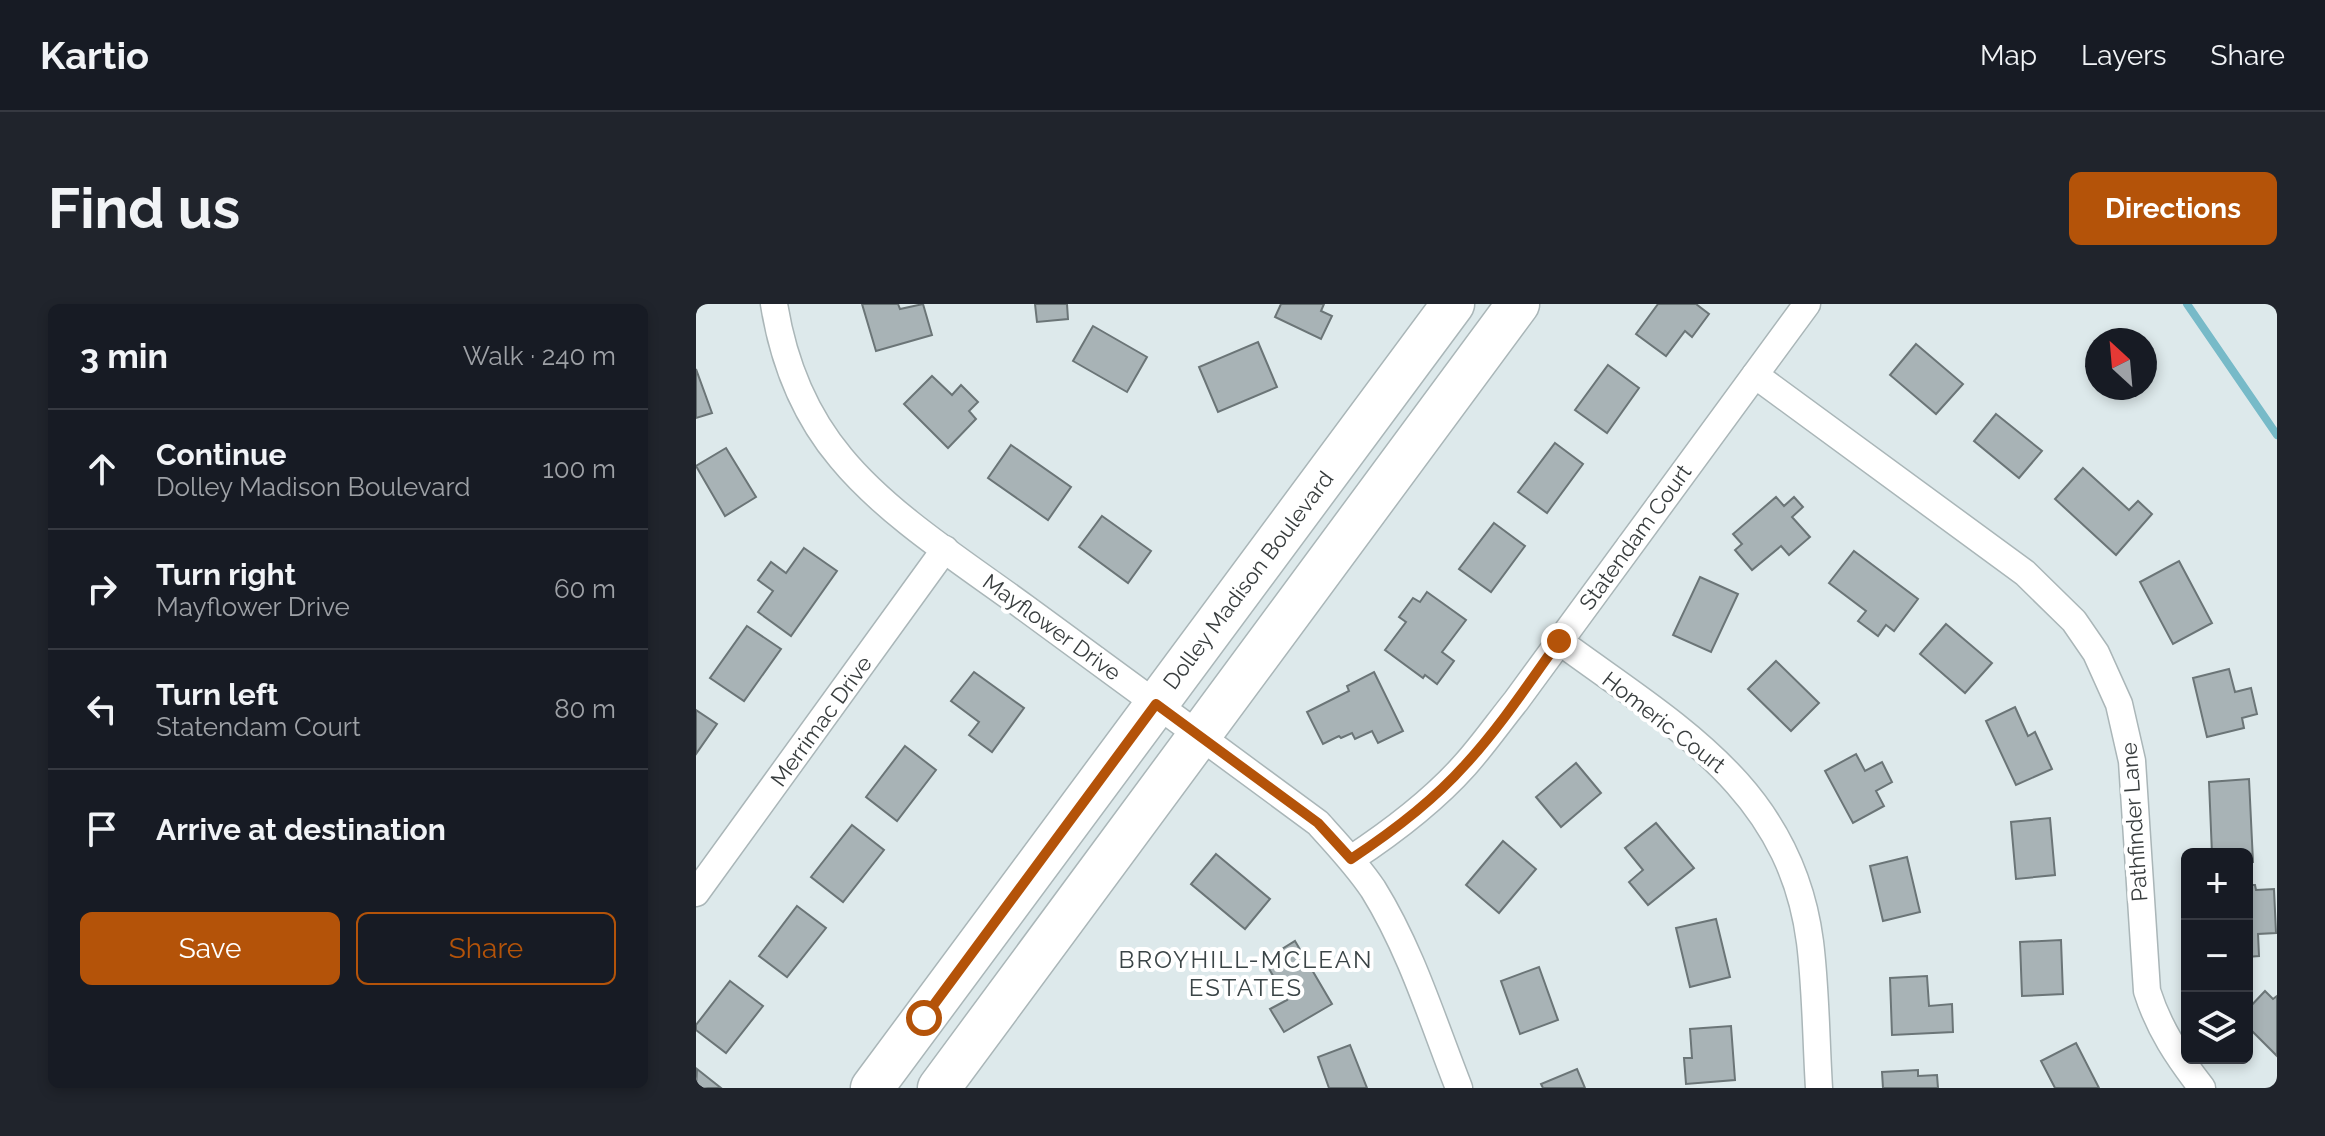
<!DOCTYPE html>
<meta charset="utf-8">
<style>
:root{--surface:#171b24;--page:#20242c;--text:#f1f3f6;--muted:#9ea1a6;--line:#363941;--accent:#b45309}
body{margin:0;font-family:Raleway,sans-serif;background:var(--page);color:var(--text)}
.controls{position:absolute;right:24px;bottom:24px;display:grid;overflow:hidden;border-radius:12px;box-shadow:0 4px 12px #0003}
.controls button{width:72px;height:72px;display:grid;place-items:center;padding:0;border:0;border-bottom:2px solid var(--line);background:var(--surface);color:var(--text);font:40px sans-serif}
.compass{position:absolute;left:1389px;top:24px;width:72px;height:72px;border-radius:50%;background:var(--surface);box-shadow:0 4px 12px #0003;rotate:334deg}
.stop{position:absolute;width:24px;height:24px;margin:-18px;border:6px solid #b45309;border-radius:50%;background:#fff}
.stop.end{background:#b45309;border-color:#fff;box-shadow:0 2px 8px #0008}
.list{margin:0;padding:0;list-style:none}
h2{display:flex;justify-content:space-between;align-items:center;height:104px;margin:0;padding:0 32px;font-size:34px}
h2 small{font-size:26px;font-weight:400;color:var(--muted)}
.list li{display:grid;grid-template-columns:52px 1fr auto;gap:24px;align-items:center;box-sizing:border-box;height:120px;padding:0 32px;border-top:2px solid var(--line)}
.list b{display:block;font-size:30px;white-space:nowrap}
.list p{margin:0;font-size:26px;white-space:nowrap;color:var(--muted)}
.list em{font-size:26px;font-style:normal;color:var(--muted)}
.actions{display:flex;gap:16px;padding:24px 32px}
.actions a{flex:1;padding:18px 0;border:2px solid var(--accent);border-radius:12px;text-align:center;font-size:28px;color:var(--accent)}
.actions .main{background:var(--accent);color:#fff}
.icon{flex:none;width:44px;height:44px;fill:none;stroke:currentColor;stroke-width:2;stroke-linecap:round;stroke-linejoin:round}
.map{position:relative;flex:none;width:1581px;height:784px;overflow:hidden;border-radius:12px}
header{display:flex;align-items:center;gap:48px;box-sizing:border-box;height:112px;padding:0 40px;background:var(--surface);border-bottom:2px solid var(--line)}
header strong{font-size:38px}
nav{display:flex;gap:44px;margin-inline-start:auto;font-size:28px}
.intro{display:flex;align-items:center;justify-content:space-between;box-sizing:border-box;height:192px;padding:0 48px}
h1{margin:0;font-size:56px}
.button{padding:20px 36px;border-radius:12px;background:var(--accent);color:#fff;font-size:28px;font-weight:700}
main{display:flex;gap:48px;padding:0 48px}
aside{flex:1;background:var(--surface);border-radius:12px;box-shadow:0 4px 12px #0003}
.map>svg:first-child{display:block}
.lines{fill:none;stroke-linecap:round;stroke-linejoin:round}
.stream{stroke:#77bac8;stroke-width:8}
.building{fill:#a8b3b6;stroke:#6b7577;stroke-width:2}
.minor-casing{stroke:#aab6b8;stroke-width:29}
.primary-casing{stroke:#aab6b8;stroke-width:45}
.minor{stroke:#fff;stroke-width:26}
.primary{stroke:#fff;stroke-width:42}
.route{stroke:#b45309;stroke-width:10}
.labels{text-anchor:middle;stroke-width:8;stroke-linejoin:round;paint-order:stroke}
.street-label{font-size:22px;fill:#383d3e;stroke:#fff}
.neighbourhood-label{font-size:24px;letter-spacing:2px;fill:#3a4446;stroke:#fff}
</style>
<header>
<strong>Kartio</strong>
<nav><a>Map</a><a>Layers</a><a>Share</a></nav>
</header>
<div class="intro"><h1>Find us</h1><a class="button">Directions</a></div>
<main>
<aside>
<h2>3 min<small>Walk · 240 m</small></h2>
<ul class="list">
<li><svg class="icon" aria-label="ahead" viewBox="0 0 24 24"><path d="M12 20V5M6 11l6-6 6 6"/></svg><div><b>Continue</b><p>Dolley Madison Boulevard</p></div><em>100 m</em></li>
<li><svg class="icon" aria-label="right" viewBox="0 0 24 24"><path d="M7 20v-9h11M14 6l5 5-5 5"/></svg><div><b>Turn right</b><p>Mayflower Drive</p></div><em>60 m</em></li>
<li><svg class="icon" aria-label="left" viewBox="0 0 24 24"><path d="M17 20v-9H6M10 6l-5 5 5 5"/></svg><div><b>Turn left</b><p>Statendam Court</p></div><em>80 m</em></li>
<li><svg class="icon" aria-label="arrive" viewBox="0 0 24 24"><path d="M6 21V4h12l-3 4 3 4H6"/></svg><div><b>Arrive at destination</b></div></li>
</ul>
<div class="actions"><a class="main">Save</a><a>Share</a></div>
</aside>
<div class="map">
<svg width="1581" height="784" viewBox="0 0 1581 784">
<rect width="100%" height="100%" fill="#dde9eb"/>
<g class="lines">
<path class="stream" d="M1491,0L1581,131"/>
</g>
<g class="building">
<path d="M166,0H202L204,5L227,0L236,31L180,47Z"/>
<path d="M339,0H371L372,15L341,18Z"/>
<path d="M585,0H628L625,7L636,12L625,35L579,13Z"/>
<path d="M962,0H1000L1013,10L996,33L989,27L970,52L940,30Z"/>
<path d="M397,22L451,53L431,88L377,57Z"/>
<path d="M562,38L581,83L522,108L503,63Z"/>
<path d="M1220,40L1267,80L1240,110L1194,71Z"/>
<path d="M912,61L943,84L911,129L879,106Z"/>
<path d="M0,65L16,109L0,114Z"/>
<path d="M236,72L256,91L265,81L282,98L273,107L280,115L252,144L208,100Z"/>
<path d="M1300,110L1346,147L1323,174L1278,137Z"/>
<path d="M859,139L887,160L851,209L822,188Z"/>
<path d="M315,141L375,183L352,216L292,174Z"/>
<path d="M30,144L60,193L29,212L0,162Z"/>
<path d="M1387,164L1433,206L1442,197L1456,210L1420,251L1359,195Z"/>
<path d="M1080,193L1088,202L1098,193L1107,203L1096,213L1114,233L1093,251L1085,242L1056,266L1039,246L1046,240L1037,230Z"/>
<path d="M406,212L455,247L432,279L383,243Z"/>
<path d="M798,219L829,242L795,288L763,265Z"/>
<path d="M108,244L141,267L95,332L62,308L77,287L62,276L75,258L90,269Z"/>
<path d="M1158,247L1222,295L1198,327L1190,321L1182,332L1162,317L1170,307L1133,279Z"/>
<path d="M1483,257L1516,319L1477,340L1444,278Z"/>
<path d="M1004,273L1042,290L1015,348L977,331Z"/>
<path d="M731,288L770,316L746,348L758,357L741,380L729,371L727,374L689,346L710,318L703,313L717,294L724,298Z"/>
<path d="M1250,320L1296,359L1269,389L1224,350Z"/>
<path d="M51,322L85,345L48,397L14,374Z"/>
<path d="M1080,357L1123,399L1095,427L1052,385Z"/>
<path d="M1533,365L1539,388L1555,384L1561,410L1546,414L1548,424L1511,433L1497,374Z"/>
<path d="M278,368L328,404L296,448L273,431L283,418L255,397Z"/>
<path d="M678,368L707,427L682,439L676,427L659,435L656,429L645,434L643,432L627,440L611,408L653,387L651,382Z"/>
<path d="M1319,403L1332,432L1339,428L1356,465L1320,481L1290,417Z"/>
<path d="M0,406L21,420L0,450Z"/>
<path d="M209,442L240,466L201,517L170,493Z"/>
<path d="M1160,450L1169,467L1186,458L1196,478L1180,487L1188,502L1157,519L1129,467Z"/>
<path d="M880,459L905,489L865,523L840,493Z"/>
<path d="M1553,475L1557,558H1551V550H1516L1513,478Z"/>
<path d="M1354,514L1359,571L1320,575L1315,518Z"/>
<path d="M960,519L998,564L952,601L933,578L947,566L929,544Z"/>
<path d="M156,521L188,546L147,598L115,573Z"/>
<path d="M807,537L840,565L803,609L770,581Z"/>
<path d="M520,550L574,595L549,625L495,580Z"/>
<path d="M1211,553L1224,608L1187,617L1174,562Z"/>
<path d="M1551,581H1559L1560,586L1578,585L1580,629L1562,630L1563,652L1551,653Z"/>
<path d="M101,602L130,624L91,673L63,652Z"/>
<path d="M1020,615L1034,673L994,683L980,624Z"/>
<path d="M1365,636L1367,690L1326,692L1324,638Z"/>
<path d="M599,637L636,700L588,728L574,705L591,696L568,656Z"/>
<path d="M843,663L862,716L824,730L805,677Z"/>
<path d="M1231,672L1233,702L1256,700L1257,728L1196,731L1194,674Z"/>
<path d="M34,677L67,702L30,749L0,726V721Z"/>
<path d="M1569,687L1577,695L1581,692V752L1551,722V706Z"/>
<path d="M1035,722L1039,776L990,780L988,754H996L994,725Z"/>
<path d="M1380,739L1403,784H1359L1345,757Z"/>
<path d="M654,741L671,784H633L622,753Z"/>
<path d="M1,765L25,784H0Z"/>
<path d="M881,765L889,784H847L845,780Z"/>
<path d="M1222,766V772L1241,771L1242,784H1187L1186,768Z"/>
</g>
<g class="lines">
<g class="minor-casing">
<g id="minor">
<path d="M78,0C87,56 108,110 145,154C192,211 268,259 328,303C426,374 524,447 622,519C641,540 661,561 677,585C715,646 737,718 763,784"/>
<path d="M1059,71L1329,269L1378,317L1400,349L1423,400L1436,457L1451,687C1463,725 1482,753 1506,784"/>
<path d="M863,337C977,421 1094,483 1114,638C1120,686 1120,736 1123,784"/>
<path d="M655,555C696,528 736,498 769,461C787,441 803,418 820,397L1111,0"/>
<path d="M0,589L249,245"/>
</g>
</g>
<g class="primary-casing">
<g id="primary">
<path d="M176,784L757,0"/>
<path d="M243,784L822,0"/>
</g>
</g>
<use href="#minor" class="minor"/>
<use href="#primary" class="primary"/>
</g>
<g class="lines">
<path class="route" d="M228,714L460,400L622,519L655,555C696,528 736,498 769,461C804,423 833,379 863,337"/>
</g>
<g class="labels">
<g class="street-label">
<text transform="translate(939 233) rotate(-54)" y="8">Statendam Court</text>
<text transform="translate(552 276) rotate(-53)" y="8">Dolley Madison Boulevard</text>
<text transform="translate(356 323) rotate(36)" y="8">Mayflower Drive</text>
<text transform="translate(125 417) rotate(-54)" y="8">Merrimac Drive</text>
<text transform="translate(968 418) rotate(38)" y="8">Homeric Court</text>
<text transform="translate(1438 518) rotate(-94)" y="8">Pathfinder Lane</text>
</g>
<g class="neighbourhood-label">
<text x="550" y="664">BROYHILL-MCLEAN<tspan x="550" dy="28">ESTATES</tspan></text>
</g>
</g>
</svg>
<div class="controls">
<button>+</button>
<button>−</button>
<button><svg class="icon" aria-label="layers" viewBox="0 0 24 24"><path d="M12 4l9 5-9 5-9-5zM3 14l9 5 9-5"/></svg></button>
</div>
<svg class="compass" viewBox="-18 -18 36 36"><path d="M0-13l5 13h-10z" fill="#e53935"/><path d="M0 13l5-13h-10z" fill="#9ea1a6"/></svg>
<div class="stop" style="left:228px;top:714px"></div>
<div class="stop end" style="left:863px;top:337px"></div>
</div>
</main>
